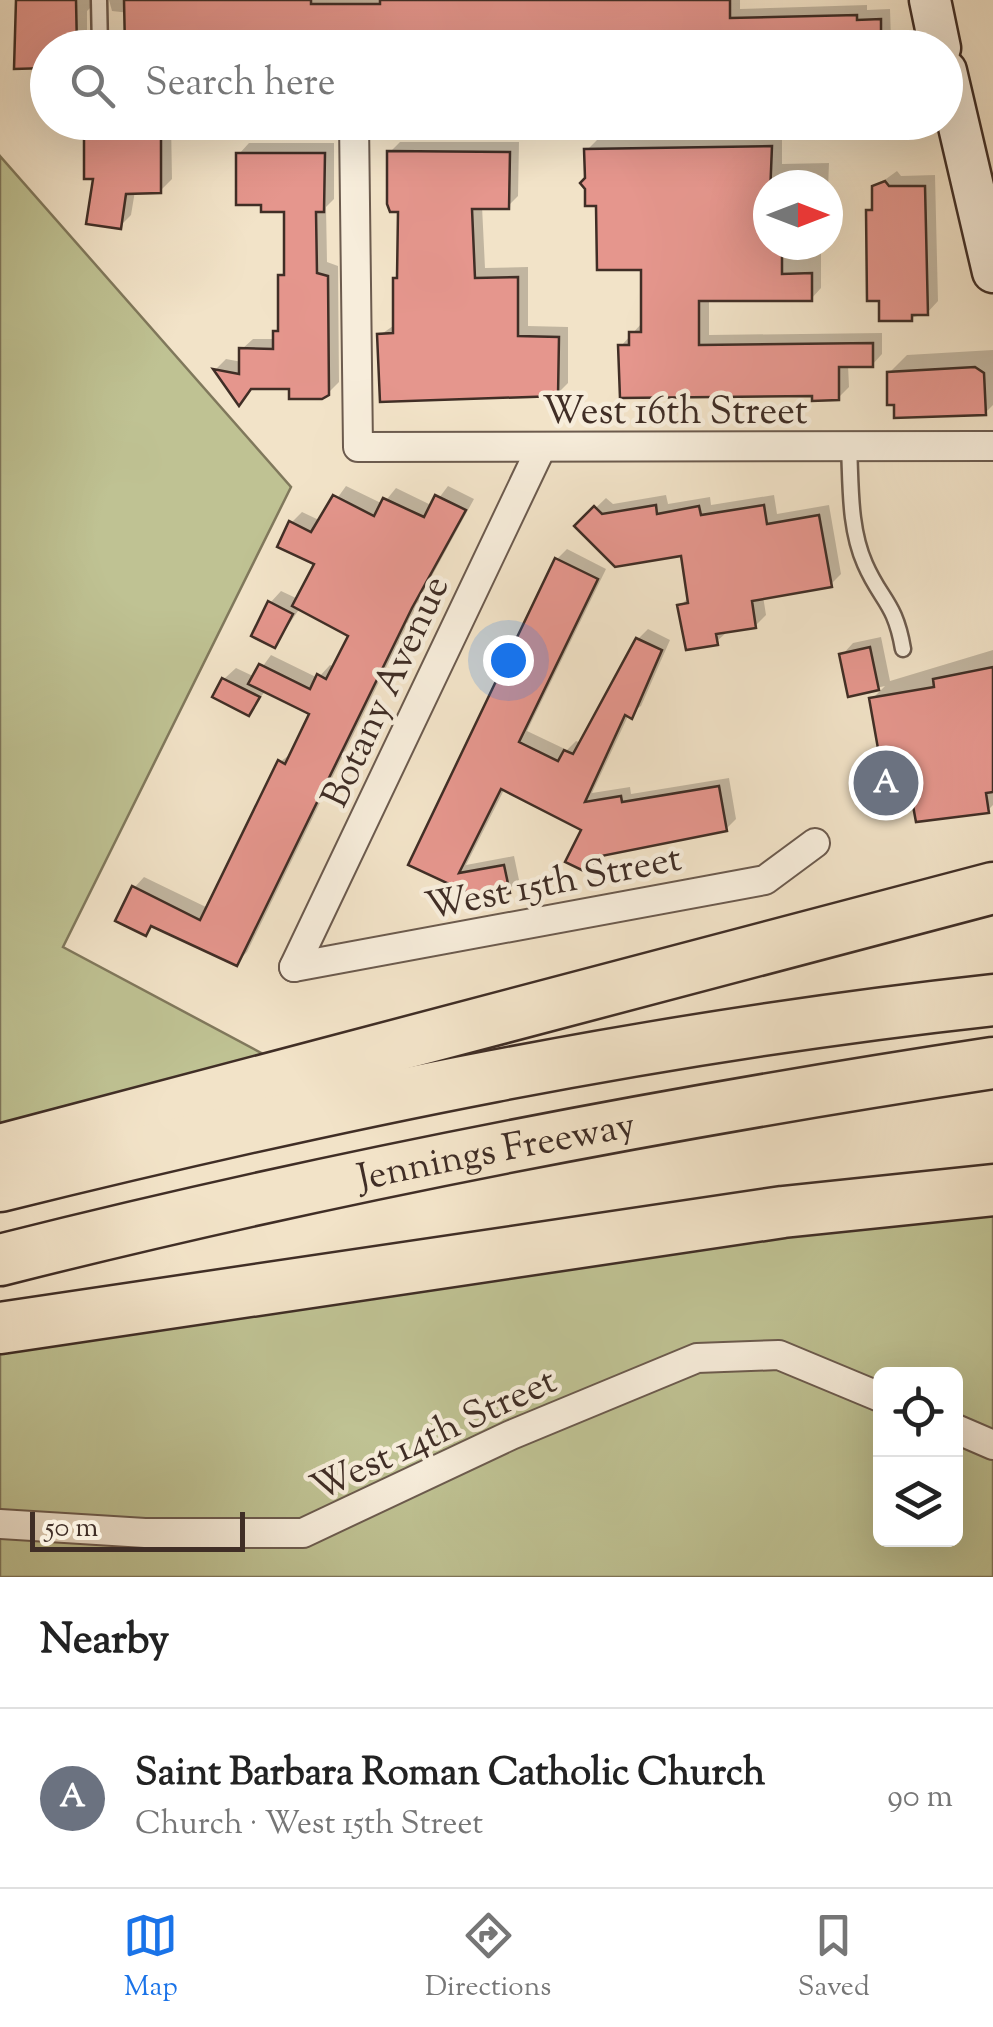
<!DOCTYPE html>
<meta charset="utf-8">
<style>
:root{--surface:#fff;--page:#f6f6f6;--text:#222;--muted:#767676;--line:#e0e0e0;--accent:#1a73e8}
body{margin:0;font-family:"Sorts Mill Goudy",serif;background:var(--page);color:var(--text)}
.controls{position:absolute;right:30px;bottom:30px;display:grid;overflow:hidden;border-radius:15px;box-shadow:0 10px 40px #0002}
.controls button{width:90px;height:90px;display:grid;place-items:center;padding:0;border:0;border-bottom:2px solid var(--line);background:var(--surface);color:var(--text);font:50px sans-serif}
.compass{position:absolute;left:753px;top:170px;width:90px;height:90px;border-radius:50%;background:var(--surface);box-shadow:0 10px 40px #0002;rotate:90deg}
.scale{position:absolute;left:30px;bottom:25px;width:215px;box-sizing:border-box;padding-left:10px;border:5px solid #402e26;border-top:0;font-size:28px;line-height:35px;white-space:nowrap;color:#402e26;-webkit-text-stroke:8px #f7eddb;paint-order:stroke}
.you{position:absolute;left:508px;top:660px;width:35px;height:35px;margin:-25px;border:8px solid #fff;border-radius:50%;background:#1a73e8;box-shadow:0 0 0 15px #1a73e833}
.badge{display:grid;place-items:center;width:65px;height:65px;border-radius:50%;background:var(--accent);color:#fff;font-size:32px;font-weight:700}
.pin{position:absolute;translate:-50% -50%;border:5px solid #fff;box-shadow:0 2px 10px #0006}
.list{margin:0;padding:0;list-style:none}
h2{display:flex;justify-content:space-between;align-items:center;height:130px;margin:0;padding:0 40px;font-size:42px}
h2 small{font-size:32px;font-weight:400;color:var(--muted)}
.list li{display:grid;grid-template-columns:65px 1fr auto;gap:30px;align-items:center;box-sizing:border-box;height:180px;padding:0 40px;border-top:2px solid var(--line)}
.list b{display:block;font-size:38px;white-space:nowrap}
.list p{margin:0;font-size:32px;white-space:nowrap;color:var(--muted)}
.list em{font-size:32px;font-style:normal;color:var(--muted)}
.icon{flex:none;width:55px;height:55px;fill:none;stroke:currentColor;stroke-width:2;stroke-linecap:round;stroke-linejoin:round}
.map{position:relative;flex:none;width:993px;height:1577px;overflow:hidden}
.search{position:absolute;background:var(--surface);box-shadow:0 10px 40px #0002;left:30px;right:30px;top:30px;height:110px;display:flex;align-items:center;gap:25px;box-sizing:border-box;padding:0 35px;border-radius:55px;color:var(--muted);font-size:38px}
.sheet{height:310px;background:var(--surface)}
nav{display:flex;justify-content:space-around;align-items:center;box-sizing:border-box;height:140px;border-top:2px solid var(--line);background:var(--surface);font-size:28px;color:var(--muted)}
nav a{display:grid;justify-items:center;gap:5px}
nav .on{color:var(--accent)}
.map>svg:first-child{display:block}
.green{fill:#bfc293;stroke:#80785c;stroke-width:2.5;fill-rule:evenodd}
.shadow{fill:#0003}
.building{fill:#e5968d;stroke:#402e26;stroke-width:2.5}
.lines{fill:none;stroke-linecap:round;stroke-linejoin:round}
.lane-casing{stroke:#6c5b4e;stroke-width:19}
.street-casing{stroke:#6c5b4e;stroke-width:32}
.secondary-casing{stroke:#402e26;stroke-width:45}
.highway-casing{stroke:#402e26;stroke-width:55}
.lane{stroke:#f7eddb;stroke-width:14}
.street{stroke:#f7eddb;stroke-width:28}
.secondary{stroke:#f7eddb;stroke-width:40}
.highway{stroke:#f2e3c8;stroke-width:50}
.labels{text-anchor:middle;stroke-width:9;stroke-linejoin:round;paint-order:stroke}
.street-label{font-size:38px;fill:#402e26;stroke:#f7eddb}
</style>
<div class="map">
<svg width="993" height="1577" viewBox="0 0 993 1577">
<rect width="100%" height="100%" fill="#f2e3c8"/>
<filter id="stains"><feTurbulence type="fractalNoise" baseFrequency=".002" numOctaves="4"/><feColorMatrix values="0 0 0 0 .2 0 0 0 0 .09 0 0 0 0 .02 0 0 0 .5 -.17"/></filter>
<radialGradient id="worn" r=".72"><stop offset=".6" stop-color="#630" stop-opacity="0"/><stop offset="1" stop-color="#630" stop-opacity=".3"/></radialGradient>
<g class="green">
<path d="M0,156L291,487L63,947L295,1071L0,1150Z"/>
<path d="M993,1190V1577H0V1328ZM880,1374H956V1540H880Z"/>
</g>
<g class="shadow">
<path d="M18,0H98L87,11V48H48Z"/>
<path d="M109,0H740V9L867,5V10L890,9L891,40L883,48H831L830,36L794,37V48H750L749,41L438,48L112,11Z"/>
<path d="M96,122H171L172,179L160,191H135L131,215L120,226L87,132Z"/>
<path d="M782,137V164L829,163L828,189V185H768V245H821V288L811,299H709V335L882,333V354L872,365H848L849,387L838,398L621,346L642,323L644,268L598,203L587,179V150L597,140Z"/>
<path d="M400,142H519L518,196L508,206H482L485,268L528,267V326L568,327V383L557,394L380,335L396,324L401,210L390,152Z"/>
<path d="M249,143H334V199L326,207L327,262L338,266L339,382L328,393L253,386L239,402L216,369L226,359L242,362V349L253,339H276L281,327L287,210L239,154Z"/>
<path d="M897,171L901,176L935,175L938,301L927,313L911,318L868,211L875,204V187Z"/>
<path d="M993,350V405L985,413L889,373L907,355Z"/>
<path d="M346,486L383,504L396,488L433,506L448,486L474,499L422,594L247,952L236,963L154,924L146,933L134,888L144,877L208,908L280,762L293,752L312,713L266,690L249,713L215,696L224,679L236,668L255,677L271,655L318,678L330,665L335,667L351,635L300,608L275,645L270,603L281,591L298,599L317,563L291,523L302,512L321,521Z"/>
<path d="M666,495L668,504L710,497L711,505L774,495L777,514L829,505L841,574L830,585L763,596L766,615L755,626L727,632L716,642L680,606L690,596L683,553L577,526L606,498L613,504Z"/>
<path d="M567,549L606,569L527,731L567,750L576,741L581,743L638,639L648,629L670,640L641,706L629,714L592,793L630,787L631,794L729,778L736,819L726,829L601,854L587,870L584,829L505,788L466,865L514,856L519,880L508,890L411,864L557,559Z"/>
<path d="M881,637L890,681L993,650V805L988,810L913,792L872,699L885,686L850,694L842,655L853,643Z"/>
</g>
<g class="building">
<path d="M16,0H76L77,48H48V68L14,69Z"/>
<path d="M124,0H311V4H380V0H730V18L857,15V20L881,19V48H828V39L784,40L785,48H749V44L382,48V41L313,48H125Z"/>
<path d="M84,131H161V193L126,194L121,229L86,224L93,179H84Z"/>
<path d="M772,146L768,245H782V274L812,273V301H699V345L873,343V367H839V400L812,401V396L620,398L618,345H629V332H641V270H597L596,206H585V189L580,183L585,178L584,149Z"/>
<path d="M387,151L510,152L509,209H472L475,278L518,277V336L559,337L558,396L380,402L377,334L393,333V278H397L398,212H390L387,204Z"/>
<path d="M236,153H325L324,212H316L317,273L328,276L329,395L322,399H289V389H251L239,406L213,369L239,374V348L273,349V331H278V275H284V212H261V205H236Z"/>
<path d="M885,181L889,186H925L928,315H912V321H879V301H867L866,210H872V186Z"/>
<path d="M975,367L984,373L986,415L894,418V405H887V372Z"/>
<path d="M333,495L374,516L383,498L424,517L435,495L466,510L412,608L237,966L151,926L146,936L115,921L132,886L200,920L278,760L285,764L309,714L248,684L259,664L310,689L317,674L326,679L348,636L292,606L314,564L277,547L289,521L311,532Z"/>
<path d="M656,505L657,514L699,506L701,515L764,505L767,524L819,515L832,587L752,601L756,628L716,634L718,645L686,650L677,605L688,603L681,556L615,567L574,526L594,506L602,514Z"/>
<path d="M555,558L598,579L519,742L558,761L564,750L573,754L636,638L662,650L632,719L625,715L585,802L621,796L622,802L719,786L727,831L596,857L588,873L565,862L581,830L501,789L459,873L504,865L510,893L479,898L408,865Z"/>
<path d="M268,601L293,614L275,648L251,636Z"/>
<path d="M870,647L879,690L848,697L839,654Z"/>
<path d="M993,667V792L986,793L989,813L916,822L911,795L887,799L869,698L934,687L933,679Z"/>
<path d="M222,678L260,697L249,716L212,697Z"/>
</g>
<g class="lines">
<g class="lane-casing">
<g id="lane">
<path d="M99,0L100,48"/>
<path d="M849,447C851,485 849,528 865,564C881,601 895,602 903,649"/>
</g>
</g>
<g class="street-casing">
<g id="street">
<path d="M354,122L358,447L993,446"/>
<path d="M294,967L541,448"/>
<path d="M294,967L765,880L815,843"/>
<path d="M956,1429L993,1445"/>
<path d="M0,1524L145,1533H303L511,1435L697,1358L779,1355L880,1397"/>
</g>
</g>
<g class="secondary-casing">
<g id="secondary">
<path d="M930,0L940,48"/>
<path d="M946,71L993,272"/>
</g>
</g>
<g class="highway-casing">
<g id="highway">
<path d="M0,1150L993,888"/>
<path d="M0,1186C332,1104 653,1037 993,1000"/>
<path id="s1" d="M0,1260C328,1177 658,1114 993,1063"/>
<path d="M0,1328L783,1212L993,1190"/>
</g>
</g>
<use href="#lane" class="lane"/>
<use href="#street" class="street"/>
<use href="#secondary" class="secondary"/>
<use href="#highway" class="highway"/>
</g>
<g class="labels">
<g class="street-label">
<text x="675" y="423">West 16th Street</text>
<text transform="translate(384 691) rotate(-65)" y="13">Botany Avenue</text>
<text transform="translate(553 881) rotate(-11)" y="13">West 15th Street</text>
<text dy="13" stroke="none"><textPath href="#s1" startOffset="508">Jennings Freeway</textPath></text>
<text transform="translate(433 1433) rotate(-25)" y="13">West 14th Street</text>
</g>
</g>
<rect width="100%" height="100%" filter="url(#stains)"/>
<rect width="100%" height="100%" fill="url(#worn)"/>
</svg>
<div class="controls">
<button><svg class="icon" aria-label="locate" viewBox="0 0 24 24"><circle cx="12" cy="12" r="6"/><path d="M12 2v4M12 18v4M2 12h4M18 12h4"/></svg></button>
<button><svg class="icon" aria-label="layers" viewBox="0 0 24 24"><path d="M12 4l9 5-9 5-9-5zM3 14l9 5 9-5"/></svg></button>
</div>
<svg class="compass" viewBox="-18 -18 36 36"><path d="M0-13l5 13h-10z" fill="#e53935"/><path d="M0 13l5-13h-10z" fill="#767676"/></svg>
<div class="scale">50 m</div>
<div class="you"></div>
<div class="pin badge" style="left:886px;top:783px;background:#6b7280">A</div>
<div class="search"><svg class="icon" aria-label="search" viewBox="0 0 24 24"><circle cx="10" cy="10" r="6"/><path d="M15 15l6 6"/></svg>Search here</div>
</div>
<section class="sheet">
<h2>Nearby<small></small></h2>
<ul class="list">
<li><span class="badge" style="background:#6b7280">A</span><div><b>Saint Barbara Roman Catholic Church</b><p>Church · West 15th Street</p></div><em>90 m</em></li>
</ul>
</section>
<nav>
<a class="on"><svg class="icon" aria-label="map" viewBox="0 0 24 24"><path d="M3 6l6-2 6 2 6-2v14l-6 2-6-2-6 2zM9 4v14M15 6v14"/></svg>Map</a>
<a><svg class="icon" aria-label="directions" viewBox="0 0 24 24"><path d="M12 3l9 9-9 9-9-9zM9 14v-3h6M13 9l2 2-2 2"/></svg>Directions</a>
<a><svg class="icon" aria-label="saved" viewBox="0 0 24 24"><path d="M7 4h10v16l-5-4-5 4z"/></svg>Saved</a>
</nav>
